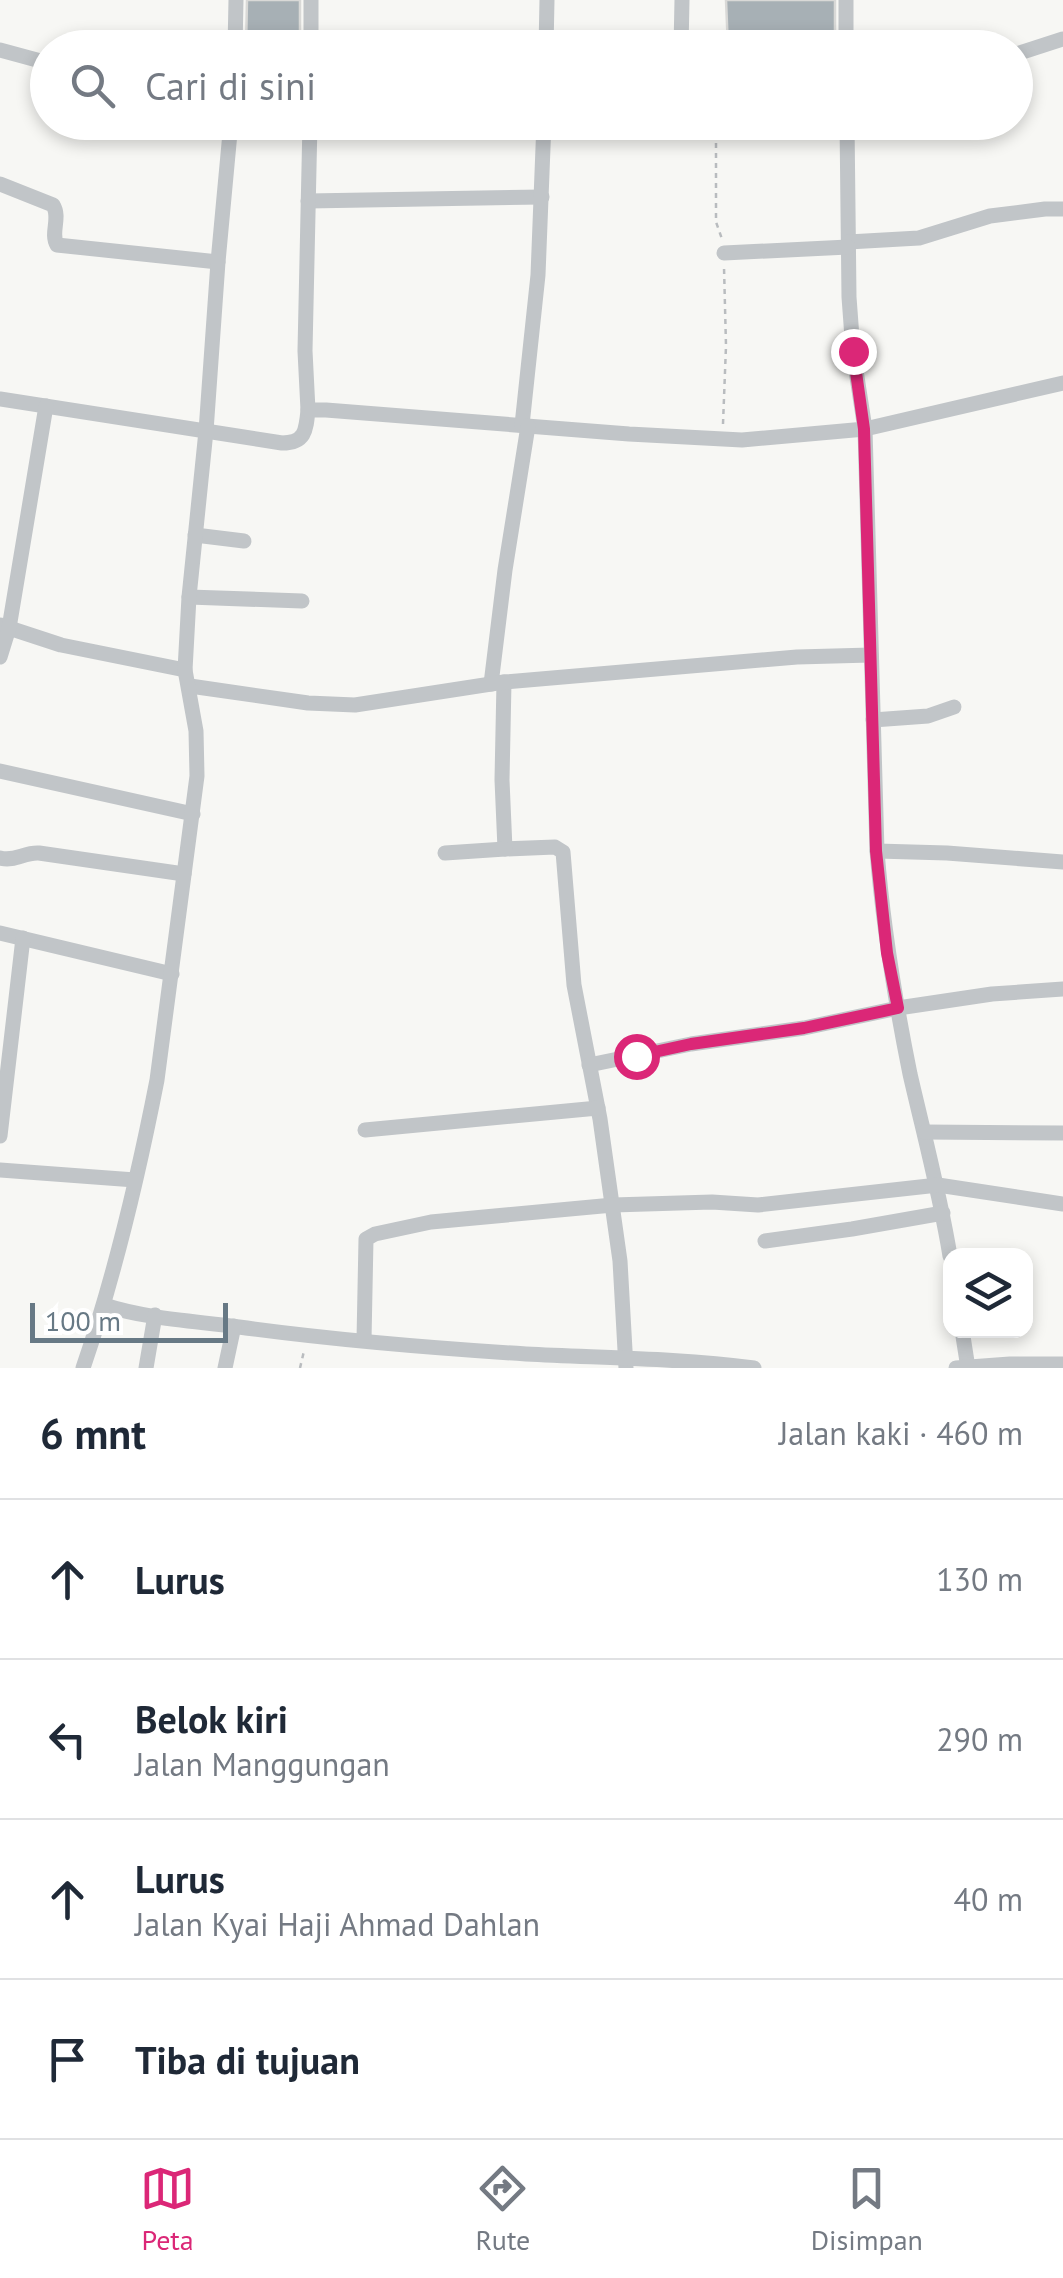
<!DOCTYPE html>
<html lang="id">
<meta charset="utf-8">
<style>
:root{--surface:#fff;--page:#f6f6f7;--text:#1f2937;--muted:#747a83;--line:#e0e1e3;--accent:#db2777}
body{margin:0;font-family:"PT Sans",sans-serif;background:var(--page);color:var(--text)}
.controls{position:absolute;right:30px;bottom:30px;display:grid;overflow:hidden;border-radius:20px;box-shadow:0 5px 15px #0003}
.controls button{width:90px;height:90px;display:grid;place-items:center;padding:0;border:0;border-bottom:2px solid var(--line);background:var(--surface);color:var(--text);font:50px sans-serif}
.scale{position:absolute;left:30px;bottom:25px;width:198px;box-sizing:border-box;padding-left:10px;border:5px solid #677985;border-top:0;font-size:28px;line-height:35px;white-space:nowrap;color:#677985;-webkit-text-stroke:8px #fff;paint-order:stroke}
.stop{position:absolute;width:30px;height:30px;margin:-22px;border:8px solid #db2777;border-radius:50%;background:#fff}
.stop.end{background:#db2777;border-color:#fff;box-shadow:0 2px 10px #0008}
.list{margin:0;padding:0;list-style:none}
h2{display:flex;justify-content:space-between;align-items:center;height:130px;margin:0;padding:0 40px;font-size:42px}
h2 small{font-size:32px;font-weight:400;color:var(--muted)}
.list li{display:grid;grid-template-columns:65px 1fr auto;gap:30px;align-items:center;box-sizing:border-box;height:160px;padding:0 40px;border-top:2px solid var(--line)}
.list b{display:block;font-size:38px;white-space:nowrap}
.list p{margin:0;font-size:32px;white-space:nowrap;color:var(--muted)}
.list em{font-size:32px;font-style:normal;color:var(--muted)}
.icon{flex:none;width:55px;height:55px;fill:none;stroke:currentColor;stroke-width:2;stroke-linecap:round;stroke-linejoin:round}
.map{position:relative;flex:none;width:1063px;height:1368px;overflow:hidden}
.search{position:absolute;background:var(--surface);box-shadow:0 5px 15px #0003;left:30px;right:30px;top:30px;height:110px;display:flex;align-items:center;gap:25px;box-sizing:border-box;padding:0 35px;border-radius:55px;color:var(--muted);font-size:38px}
.sheet{height:770px;background:var(--surface)}
nav{display:flex;justify-content:space-around;align-items:center;box-sizing:border-box;height:140px;border-top:2px solid var(--line);background:var(--surface);font-size:28px;color:var(--muted)}
nav a{display:grid;justify-items:center;gap:5px}
nav .on{color:var(--accent)}
.map>svg:first-child{display:block}
.building{fill:#a7b0b5;stroke:#d9d9d7;stroke-width:2.5}
.lines{fill:none;stroke-linecap:round;stroke-linejoin:round}
.path{stroke:#b9bcbf;stroke-width:2.5;stroke-dasharray:5 5;stroke-linecap:butt}
.minor{stroke:#c1c5c8;stroke-width:15}
.route{stroke:#db2777;stroke-width:12}
</style>
<div class="map">
<svg width="1063" height="1368" viewBox="0 0 1063 1368">
<rect width="100%" height="100%" fill="#f7f7f4"/>
<g class="building">
<path d="M247,0H300V48H246Z"/>
<path d="M726,0H835V45L728,48Z"/>
</g>
<g class="lines">
<g class="path">
<path d="M716,143V222L722,239"/>
<path d="M723,424L726,346L724,267"/>
<path d="M300,1368L304,1351"/>
</g>
<g class="minor">
<path d="M846,0V48"/>
<path d="M235,48L236,0"/>
<path d="M311,48V0"/>
<path d="M546,48L547,0"/>
<path d="M681,48L682,0"/>
<path d="M0,50L48,63"/>
<path d="M1016,54L1063,39"/>
<path d="M680,122L683,128L690,130L847,131"/>
<path d="M847,122L849,297L853,351L865,429L877,851C883,926 895,1000 910,1074C924,1135 940,1194 950,1256"/>
<path d="M0,184L53,205C61,218 50,233 57,245L218,262"/>
<path d="M308,201L542,197"/>
<path d="M848,242L919,238L990,216L1045,209H1063"/>
<path d="M724,253L848,247"/>
<path d="M0,399L282,443C305,443 306,431 308,410H326L629,434L742,440L865,429L1063,383"/>
<path d="M308,410L305,351L310,122"/>
<path d="M522,425L538,275L544,122"/>
<path d="M195,535L244,541"/>
<path d="M189,597L302,601"/>
<path d="M0,625L61,645L185,670"/>
<path d="M0,657L9,628L46,406"/>
<path d="M504,682L502,780L505,849L555,847L563,852L574,985L600,1119L620,1261L626,1368"/>
<path d="M491,684L505,570L528,426"/>
<path d="M190,686L308,703L355,705L504,682L797,657L871,655"/>
<path d="M873,720L928,716L954,707"/>
<path d="M0,771L193,814"/>
<path d="M877,851L947,853L1063,862"/>
<path d="M445,853L505,849"/>
<path d="M0,858C15,862 24,852 39,853L184,874"/>
<path d="M0,933L172,974"/>
<path d="M589,1065L691,1044L804,1028L898,1008L992,994L1063,989"/>
<path d="M365,1130L598,1108"/>
<path d="M925,1132L1063,1133"/>
<path d="M0,1136L23,938"/>
<path d="M0,1170L135,1180"/>
<path d="M765,1241L852,1229L943,1213"/>
<path d="M104,1305C147,1319 195,1321 239,1327C334,1340 431,1348 526,1354C602,1358 678,1358 754,1368"/>
<path d="M962,1330L968,1368"/>
<path d="M364,1340L366,1239L375,1234L431,1222L613,1205L712,1202L758,1205L938,1185L1063,1204"/>
<path d="M83,1368C115,1275 138,1177 157,1080L197,776L196,731L185,670L189,597L206,431L218,262L231,122"/>
<path d="M146,1368L155,1315"/>
<path d="M225,1368L234,1326"/>
<path d="M956,1368L1010,1364H1063"/>
</g>
</g>
<g class="lines">
<path class="route" d="M636,1056L691,1044L804,1028L898,1008L887,953L876,851L864,429L853,351"/>
</g>
</svg>
<div class="controls">
<button><svg class="icon" aria-label="layers" viewBox="0 0 24 24"><path d="M12 4l9 5-9 5-9-5zM3 14l9 5 9-5"/></svg></button>
</div>
<div class="scale">100 m</div>
<div class="stop" style="left:636px;top:1056px"></div>
<div class="stop end" style="left:853px;top:351px"></div>
<div class="search"><svg class="icon" aria-label="search" viewBox="0 0 24 24"><circle cx="10" cy="10" r="6"/><path d="M15 15l6 6"/></svg>Cari di sini</div>
</div>
<section class="sheet">
<h2>6 mnt<small>Jalan kaki · 460 m</small></h2>
<ul class="list">
<li><svg class="icon" aria-label="ahead" viewBox="0 0 24 24"><path d="M12 20V5M6 11l6-6 6 6"/></svg><div><b>Lurus</b></div><em>130 m</em></li>
<li><svg class="icon" aria-label="left" viewBox="0 0 24 24"><path d="M17 20v-9H6M10 6l-5 5 5 5"/></svg><div><b>Belok kiri</b><p>Jalan Manggungan</p></div><em>290 m</em></li>
<li><svg class="icon" aria-label="ahead" viewBox="0 0 24 24"><path d="M12 20V5M6 11l6-6 6 6"/></svg><div><b>Lurus</b><p>Jalan Kyai Haji Ahmad Dahlan</p></div><em>40 m</em></li>
<li><svg class="icon" aria-label="arrive" viewBox="0 0 24 24"><path d="M6 21V4h12l-3 4 3 4H6"/></svg><div><b>Tiba di tujuan</b></div></li>
</ul>
</section>
<nav>
<a class="on"><svg class="icon" aria-label="map" viewBox="0 0 24 24"><path d="M3 6l6-2 6 2 6-2v14l-6 2-6-2-6 2zM9 4v14M15 6v14"/></svg>Peta</a>
<a><svg class="icon" aria-label="directions" viewBox="0 0 24 24"><path d="M12 3l9 9-9 9-9-9zM9 14v-3h6M13 9l2 2-2 2"/></svg>Rute</a>
<a><svg class="icon" aria-label="saved" viewBox="0 0 24 24"><path d="M7 4h10v16l-5-4-5 4z"/></svg>Disimpan</a>
</nav>
